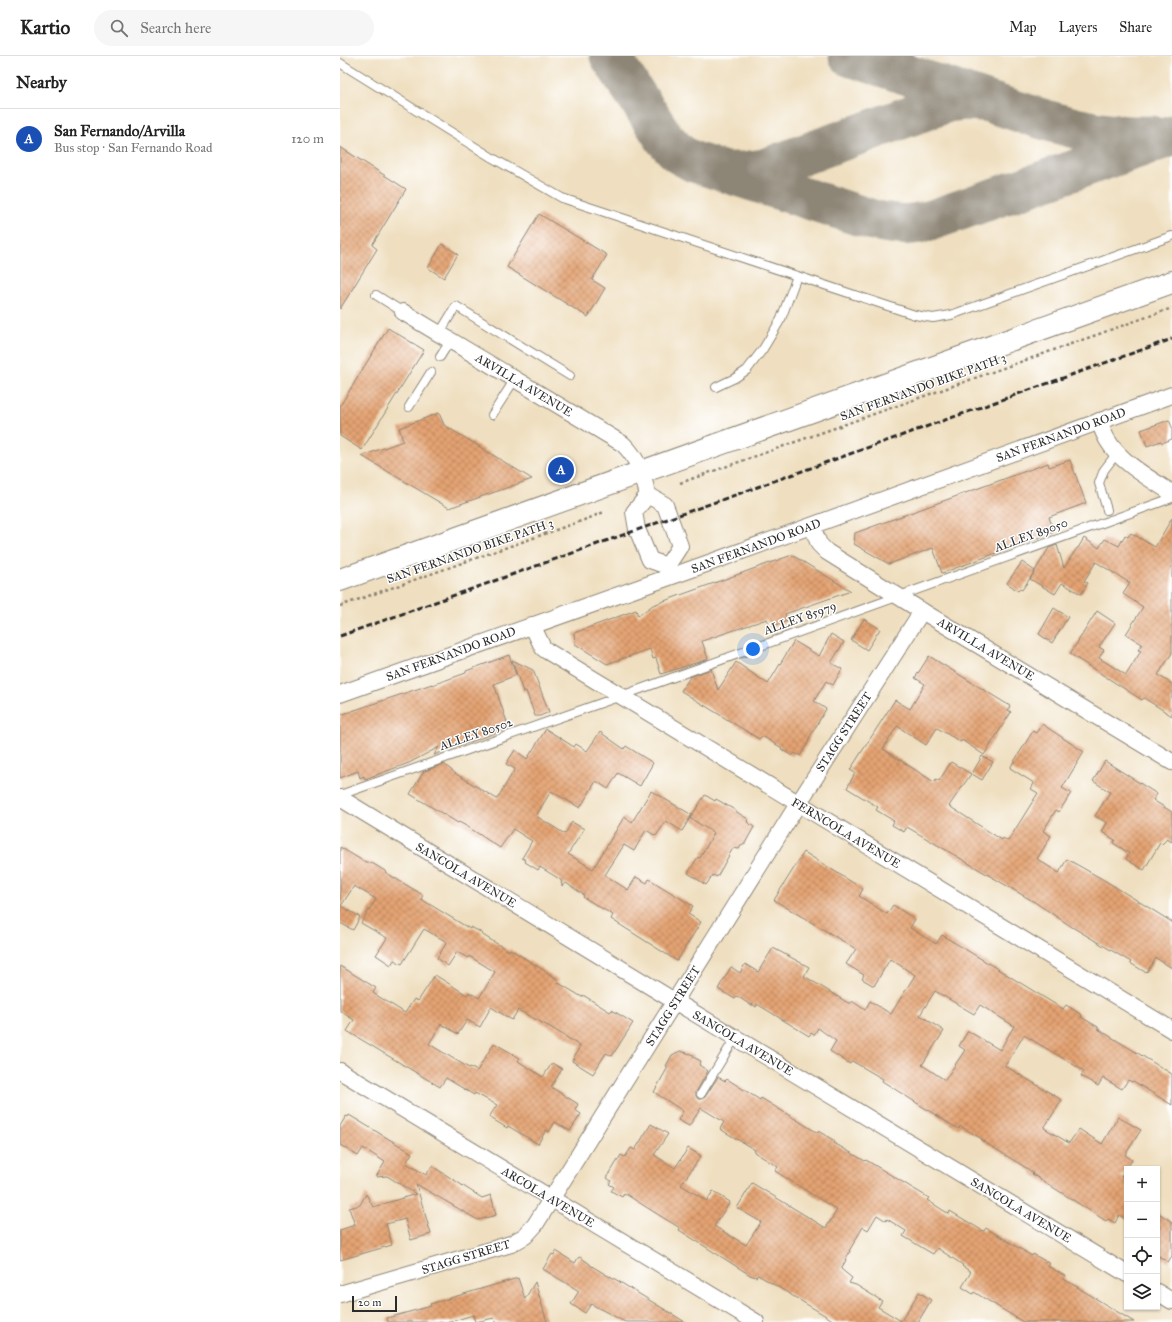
<!DOCTYPE html>
<meta charset="utf-8">
<style>
:root{--surface:#fff;--page:#f6f6f6;--text:#222;--muted:#767676;--line:#e0e0e0;--accent:#db2777}
body{margin:0;font-family:"IM FELL Great Primer",serif;background:var(--page);color:var(--text)}
.controls{position:absolute;right:12px;bottom:12px;display:grid;overflow:hidden;border-radius:0px;box-shadow:0 1px 3px #0004}
.controls button{width:36px;height:36px;display:grid;place-items:center;padding:0;border:0;border-bottom:1px solid var(--line);background:var(--surface);color:var(--text);font:20px sans-serif}
.scale{position:absolute;left:12px;bottom:10px;width:45px;box-sizing:border-box;padding-left:4px;border:2px solid #2b2b2b;border-top:0;font-size:11px;line-height:14px;white-space:nowrap;color:#2b2b2b;-webkit-text-stroke:3px #fff;paint-order:stroke}
.you{position:absolute;left:413px;top:593px;width:14px;height:14px;margin:-10px;border:3px solid #fff;border-radius:50%;background:#1a73e8;box-shadow:0 0 0 6px #1a73e833}
.badge{display:grid;place-items:center;width:26px;height:26px;border-radius:50%;background:var(--accent);color:#fff;font-size:13px;font-weight:700}
.pin{position:absolute;translate:-50% -50%;border:2px solid #fff;box-shadow:0 1px 4px #0006}
.list{margin:0;padding:0;list-style:none}
h2{display:flex;justify-content:space-between;align-items:center;height:52px;margin:0;padding:0 16px;font-size:17px}
h2 small{font-size:13px;font-weight:400;color:var(--muted)}
.list li{display:grid;grid-template-columns:26px 1fr auto;gap:12px;align-items:center;box-sizing:border-box;height:60px;padding:0 16px;border-top:1px solid var(--line)}
.list b{display:block;font-size:15px;white-space:nowrap}
.list p{margin:0;font-size:13px;white-space:nowrap;color:var(--muted)}
.list em{font-size:13px;font-style:normal;color:var(--muted)}
.icon{flex:none;width:22px;height:22px;fill:none;stroke:currentColor;stroke-width:2;stroke-linecap:round;stroke-linejoin:round}
.map{position:relative;flex:none;width:832px;height:1266px;overflow:hidden}
header{display:flex;align-items:center;gap:24px;box-sizing:border-box;height:56px;padding:0 20px;background:var(--surface);border-bottom:1px solid var(--line)}
header strong{font-size:19px}
nav{display:flex;gap:22px;margin-inline-start:auto;font-size:14px}
.search{width:280px;height:36px;background:var(--page);display:flex;align-items:center;gap:10px;box-sizing:border-box;padding:0 14px;border-radius:22px;color:var(--muted);font-size:15px}
main{display:flex}
aside{flex:1;background:var(--surface)}
.map>svg:first-child{display:block}
.lines{fill:none;stroke-linecap:round;stroke-linejoin:round}
.taxiway{stroke:#8d8576;stroke-width:41}
.building{fill:url(#building-cross-hatch);fill-rule:evenodd}
.lane-casing{stroke:#8d8576;stroke-width:10}
.street-casing{stroke:#8d8576;stroke-width:18}
.primary-casing{stroke:#8d8576;stroke-width:24}
.path{stroke:#8d8576;stroke-width:2.5;stroke-dasharray:3 3;stroke-linecap:butt}
.lane{stroke:#fff;stroke-width:8}
.street{stroke:#fff;stroke-width:16}
.primary{stroke:#fff;stroke-width:22}
.rail{stroke:#2b2b2b;stroke-width:3;stroke-dasharray:6 3;stroke-linecap:butt}
.labels{text-anchor:middle;stroke-width:3;stroke-linejoin:round;paint-order:stroke}
.street-label{font-size:12px;fill:#2b2b2b;stroke:#fff}
</style>
<header>
<strong>Kartio</strong>
<div class="search"><svg class="icon" aria-label="search" viewBox="0 0 24 24"><circle cx="10" cy="10" r="6"/><path d="M15 15l6 6"/></svg>Search here</div>
<nav><a>Map</a><a>Layers</a><a>Share</a></nav>
</header>
<main>
<aside>
<h2>Nearby<small></small></h2>
<ul class="list">
<li><span class="badge" style="background:#1a4fb4">A</span><div><b>San Fernando/Arvilla</b><p>Bus stop · San Fernando Road</p></div><em>120 m</em></li>
</ul>
</aside>
<div class="map">
<svg width="832" height="1266" viewBox="0 0 832 1266">
<defs>
<pattern id="building-cross-hatch" width="8" height="8" patternUnits="userSpaceOnUse"><rect width="8" height="8" fill="#e4a372"/><path d="M0 0l8 8M0 8l8-8" fill="none" stroke="#b9855e"/></pattern>
</defs>
<rect width="100%" height="100%" fill="#fff"/>
<filter id="ink" filterUnits="userSpaceOnUse"><feTurbulence type="fractalNoise" baseFrequency=".025" numOctaves="2"/><feDisplacementMap in="SourceGraphic" scale="8" xChannelSelector="R" yChannelSelector="G"/><feConvolveMatrix kernelMatrix="1 2 1 2 8 2 1 2 1" color-interpolation-filters="sRGB"/></filter>
<filter id="wash" filterUnits="userSpaceOnUse"><feTurbulence type="fractalNoise" baseFrequency=".012" numOctaves="4" result="noise"/><feDisplacementMap in="SourceGraphic" scale="16" xChannelSelector="R" yChannelSelector="G"/><feGaussianBlur stdDeviation="0.9" result="paint"/><feColorMatrix in="noise" values="0 0 0 0 0 0 0 0 0 0 0 0 0 0 0 0 0 1.4 0 .05"/><feComposite in="paint" operator="in"/></filter>
<g filter="url(#wash)">
<rect width="100%" height="100%" fill="#efdfc0"/>
<g class="lines">
<g class="taxiway">
<path d="M270,0L325,83L339,98L354,106L533,164C558,169 567,171 592,164L832,80"/>
<path d="M509,0C556,15 602,30 649,46C701,63 755,83 812,80"/>
<path d="M391,116H403L424,113L608,46L624,44L640,45"/>
</g>
</g>
<g id="blocks">
<g class="building">
<path d="M0,91L66,133L32,189L37,193L0,253Z"/>
<path d="M199,158L267,199L252,224L265,232L248,261L167,211Z"/>
<path d="M102,188L118,198L104,222L88,212Z"/>
<path d="M48,272L84,294L22,394L0,380V350Z"/>
<path d="M99,357L104,369L192,423L109,452L22,400L63,385L59,372Z"/>
<path d="M829,364L832,371V383L822,387L821,385L807,390L801,374Z"/>
<path d="M730,404L746,447L709,461L714,476L602,517L593,492L549,508L514,488L515,477L708,407L709,411Z"/>
<path d="M832,462V597L818,619L832,628V660L804,642L802,644L730,598L757,555L775,567L759,591L764,594L759,602L786,619L801,595L798,594L802,588L786,578L803,551L783,538L790,527L756,506L744,525L748,527L741,538L722,527L715,538L690,523L709,492L717,489L724,512L737,492H738L744,482L759,492L765,483L779,490L785,479L788,481L791,477L815,491Z"/>
<path d="M452,499L511,535L445,558L447,565L430,571L427,563L362,585L368,603L321,618L316,602L313,603L310,593L267,608L235,588L234,577L296,554L298,560L313,549Z"/>
<path d="M682,506L695,515L682,534L680,533L678,535L667,527Z"/>
<path d="M714,552L728,561L712,587L699,578Z"/>
<path d="M524,563L540,573L527,594L511,584Z"/>
<path d="M491,578L504,586L491,607L502,613L493,629L486,625L474,645L486,653L472,677L468,685H469L460,700L455,697L452,700L441,693L442,692L422,680L419,683L341,635L350,621L371,613L378,634L396,606L428,628L454,585L479,600Z"/>
<path d="M169,599L176,619L154,628L169,672L94,699L99,691L69,707L25,723L24,720L20,722L18,715L0,722V659L92,628V629L126,617V615Z"/>
<path d="M589,600L670,650L668,654L671,656L644,699L622,684L621,686L597,672L586,689L557,670L543,693L594,726L596,723L599,725L611,706L631,718L609,750L662,784L663,782L668,785L698,737L691,733L694,727L670,712L693,675L696,677L702,668L744,696L722,732L731,737L719,756L716,754L703,775L711,780L697,803L719,817L727,803L764,824L832,866V912L816,902L807,916L806,915L805,916L790,907L791,906L732,871L696,847L567,771L564,776L552,769L554,765L536,754L538,751L507,732L515,717L510,714L555,644L570,653L585,628L575,622Z"/>
<path d="M172,604L193,614L209,656L200,660H195L186,635L183,636Z"/>
<path d="M206,673L234,691L236,688L247,695L260,676L284,693L286,690L313,707L300,730L278,717L268,733L256,725L240,752L211,735L196,760L225,778L232,766L244,773L228,798L253,813L284,761L292,766L311,735L352,759L342,775L326,765L316,780L306,774L294,795L284,789L265,819L288,834L296,821L307,827L309,823L353,850L348,858L361,866L337,905L271,863L273,859L243,841L244,839L226,827L222,830L221,824L200,811L198,814L185,806L186,804L182,802L192,785L173,773L160,792L128,771L119,766L118,767L70,738L84,715L104,708L116,718L157,743L175,713L166,708L175,694L187,703Z"/>
<path d="M642,700L653,706L642,724L632,718Z"/>
<path d="M765,705L817,738L813,744L832,756V786L827,783L822,788L820,787L804,814L786,803L789,797L773,787L775,784L762,776L767,767L755,760L770,736L753,725Z"/>
<path d="M365,739L375,745L376,743L395,754V755L408,763L407,766L414,771L404,789L402,788L399,793L393,792L377,821L373,819L366,829L348,817L358,801L360,802L374,777L350,762Z"/>
<path d="M0,791L23,805L32,807L45,815V816L48,818L83,839L81,843L130,873L131,871L142,877L141,878L169,895L170,893L219,924L217,926L242,941L243,939L270,956L272,954L293,967L272,1000L266,997L253,1018L232,1005L240,990L212,972L178,954L172,964L151,951L140,971L127,964L118,978L101,968L89,988L129,1012L130,1011L137,1015L154,987L180,1002L178,1005L203,1021L212,1007L222,1013L211,1031L238,1048L235,1054L241,1058L230,1075L215,1066L209,1076L206,1074L198,1088L168,1070L167,1072L149,1061L157,1049L135,1037L134,1039L106,1022L100,1031L7,975L14,964L0,955V910L36,932L33,937L65,957L74,943L78,945L95,919L127,939L129,936L139,942L155,916L129,900L128,902L117,896L108,910L97,902L107,886L84,873L62,908L54,904L51,909L36,899L47,882L21,867L36,843L14,830L1,850L20,861L13,874L0,867Z"/>
<path d="M464,796L523,833L519,840L547,858L553,849L575,863L570,872L596,888L602,879L723,953L726,949L742,959L741,961L758,971V973L832,1018V1049L793,1025L792,1026L788,1024L782,1033L763,1022L758,1030L741,1020L744,1015L684,979L665,1010L722,1044L704,1072L729,1087L739,1073L762,1088L778,1061L801,1074L785,1099L792,1104L781,1121L787,1124V1164L779,1159L775,1167L768,1163L766,1165L692,1118L693,1117L688,1113L641,1084L642,1083L620,1070L619,1073L610,1068L542,1025L543,1023L512,1005L510,1008L490,995L496,985L478,972L474,979L471,977L469,980L417,948L416,951L412,948V950L397,940L395,943L378,933L391,911L400,917L405,908L418,916L433,892L469,911L464,920L508,947H511L512,945L525,954L530,945L551,958L575,919L550,903L534,930L522,923L524,919L506,908L516,893L434,844ZM595,935L634,958L640,949L674,970L660,994L628,975L619,990L625,994L605,1024L582,1009L604,975L580,959Z"/>
<path d="M340,995L354,999L353,1001L361,1005L359,1009L368,1015L356,1036V1040L358,1043H361L365,1041L378,1021L385,1025L387,1023L420,1044L421,1042L478,1077V1075L495,1085L494,1087L525,1105L526,1104L589,1142L587,1144L609,1158L610,1155L643,1175H644L646,1172L692,1200L693,1198L710,1208L708,1210L725,1220L724,1223L794,1266H683L634,1236L633,1238L622,1231L631,1216L622,1210L623,1209L597,1192L593,1198L586,1194L563,1180L566,1175L547,1163L546,1165L537,1159L528,1174L523,1171L509,1195H510L505,1204H506L501,1213L512,1222L509,1227L516,1229L542,1245L538,1251L561,1265L579,1236L591,1244L578,1266H496L418,1219L416,1221L410,1219L339,1174L340,1172L314,1156L284,1137L282,1141L271,1135L274,1131L269,1128L271,1125L267,1122L281,1099L285,1101L291,1092L295,1094L311,1068L328,1078L314,1099L335,1112L348,1092L361,1100L341,1129L367,1145L373,1135L390,1146L374,1170L406,1189L421,1166L397,1152L412,1127L486,1172L497,1154L435,1115L438,1111L414,1096L415,1094L380,1073L384,1066L361,1052L349,1070L338,1064L343,1055L314,1036L328,1011L326,1010L332,999Z"/>
<path d="M9,1059L72,1097L66,1107L86,1119L92,1110L142,1142L151,1139L156,1159L138,1164L76,1128L91,1178L71,1184L65,1163L46,1168L52,1189L0,1204V1174L15,1169L9,1152L20,1149L26,1138L33,1151L76,1138L47,1120L36,1121L45,1106L23,1092L18,1100L0,1089V1070L6,1060L8,1061Z"/>
<path d="M817,1156L832,1166V1200L828,1206L817,1199Z"/>
<path d="M216,1195L235,1207L238,1202L240,1201L250,1208V1209L270,1221V1220L345,1266H285L251,1248L245,1257L231,1248L239,1235L203,1213L212,1198L214,1199Z"/>
<path d="M178,1222L185,1243L195,1226L207,1266H155L154,1262L135,1266L133,1259L110,1266H48L47,1262L91,1250L90,1248Z"/>
</g>
</g>
</g>
<g filter="url(#ink)">
<use href="#blocks" fill-opacity="0" stroke="#8d8576" stroke-width="1"/>
<g class="lines">
<g class="lane-casing">
<g id="lane">
<path d="M0,7L151,101L222,142L575,259L593,262L611,259L832,180"/>
<path d="M36,239L63,256"/>
<path d="M99,278L116,250L230,320"/>
<path d="M100,301L110,285"/>
<path d="M376,331L395,322L407,314L423,293L441,263L457,220"/>
<path d="M69,351L91,316"/>
<path d="M152,359L175,323"/>
<path d="M767,454L759,427L764,414L777,397"/>
<path d="M0,739L281,640L832,442"/>
<path d="M361,1038L395,982"/>
</g>
</g>
<g class="street-casing">
<g id="street">
<path d="M63,256L283,388C298,402 303,420 308,439L325,449L340,490L327,510"/>
<path d="M759,365C762,372 764,379 768,385C780,406 812,424 832,437"/>
<path d="M308,439L294,456L297,473L310,504L327,510"/>
<path d="M472,470L479,488L487,496L582,555L832,706"/>
<path d="M192,569L203,592L207,595L832,974"/>
<path d="M0,638L366,508L832,339"/>
<path d="M0,742L336,946L787,1218"/>
<path d="M0,1015L416,1266"/>
<path d="M817,1236L832,1245"/>
<path d="M0,1238L171,1188L185,1180L195,1169L458,748L582,555"/>
</g>
</g>
<g class="primary-casing">
<path id="primary" d="M0,524L832,226"/>
</g>
<g class="path">
<path d="M340,427L832,252"/>
<path d="M0,550L247,463L264,456"/>
</g>
<use href="#lane" class="lane"/>
<use href="#street" class="street"/>
<use href="#primary" class="primary"/>
<path class="rail" d="M0,580L832,283"/>
</g>
</g>
<g class="labels">
<g class="street-label">
<text transform="translate(184 329) rotate(31)" y="4">ARVILLA AVENUE</text>
<text transform="translate(583 331) rotate(-20)" y="4">SAN FERNANDO BIKE PATH 3</text>
<text transform="translate(721 379) rotate(-20)" y="4">SAN FERNANDO ROAD</text>
<text transform="translate(691 479) rotate(-20)" y="4">ALLEY 89050</text>
<text transform="translate(416 490) rotate(-20)" y="4">SAN FERNANDO ROAD</text>
<text transform="translate(130 495) rotate(-19)" y="4">SAN FERNANDO BIKE PATH 3</text>
<text transform="translate(460 562) rotate(-20)" y="4">ALLEY 85979</text>
<text transform="translate(646 593) rotate(31)" y="4">ARVILLA AVENUE</text>
<text transform="translate(111 598) rotate(-20)" y="4">SAN FERNANDO ROAD</text>
<text transform="translate(504 676) rotate(-57)" y="4">STAGG STREET</text>
<text transform="translate(136 678) rotate(-19)" y="4">ALLEY 80502</text>
<text transform="translate(506 777) rotate(31)" y="4">FERNCOLA AVENUE</text>
<text transform="translate(126 819) rotate(31)" y="4">SANCOLA AVENUE</text>
<text transform="translate(333 950) rotate(-58)" y="4">STAGG STREET</text>
<text transform="translate(403 987) rotate(31)" y="4">SANCOLA AVENUE</text>
<text transform="translate(208 1141) rotate(31)" y="4">ARCOLA AVENUE</text>
<text transform="translate(681 1154) rotate(31)" y="4">SANCOLA AVENUE</text>
<text transform="translate(126 1201) rotate(-17)" y="4">STAGG STREET</text>
</g>
</g>
</svg>
<div class="controls">
<button>+</button>
<button>−</button>
<button><svg class="icon" aria-label="locate" viewBox="0 0 24 24"><circle cx="12" cy="12" r="6"/><path d="M12 2v4M12 18v4M2 12h4M18 12h4"/></svg></button>
<button><svg class="icon" aria-label="layers" viewBox="0 0 24 24"><path d="M12 4l9 5-9 5-9-5zM3 14l9 5 9-5"/></svg></button>
</div>
<div class="scale">20 m</div>
<div class="you"></div>
<div class="pin badge" style="left:221px;top:414px;background:#1a4fb4">A</div>
</div>
</main>
